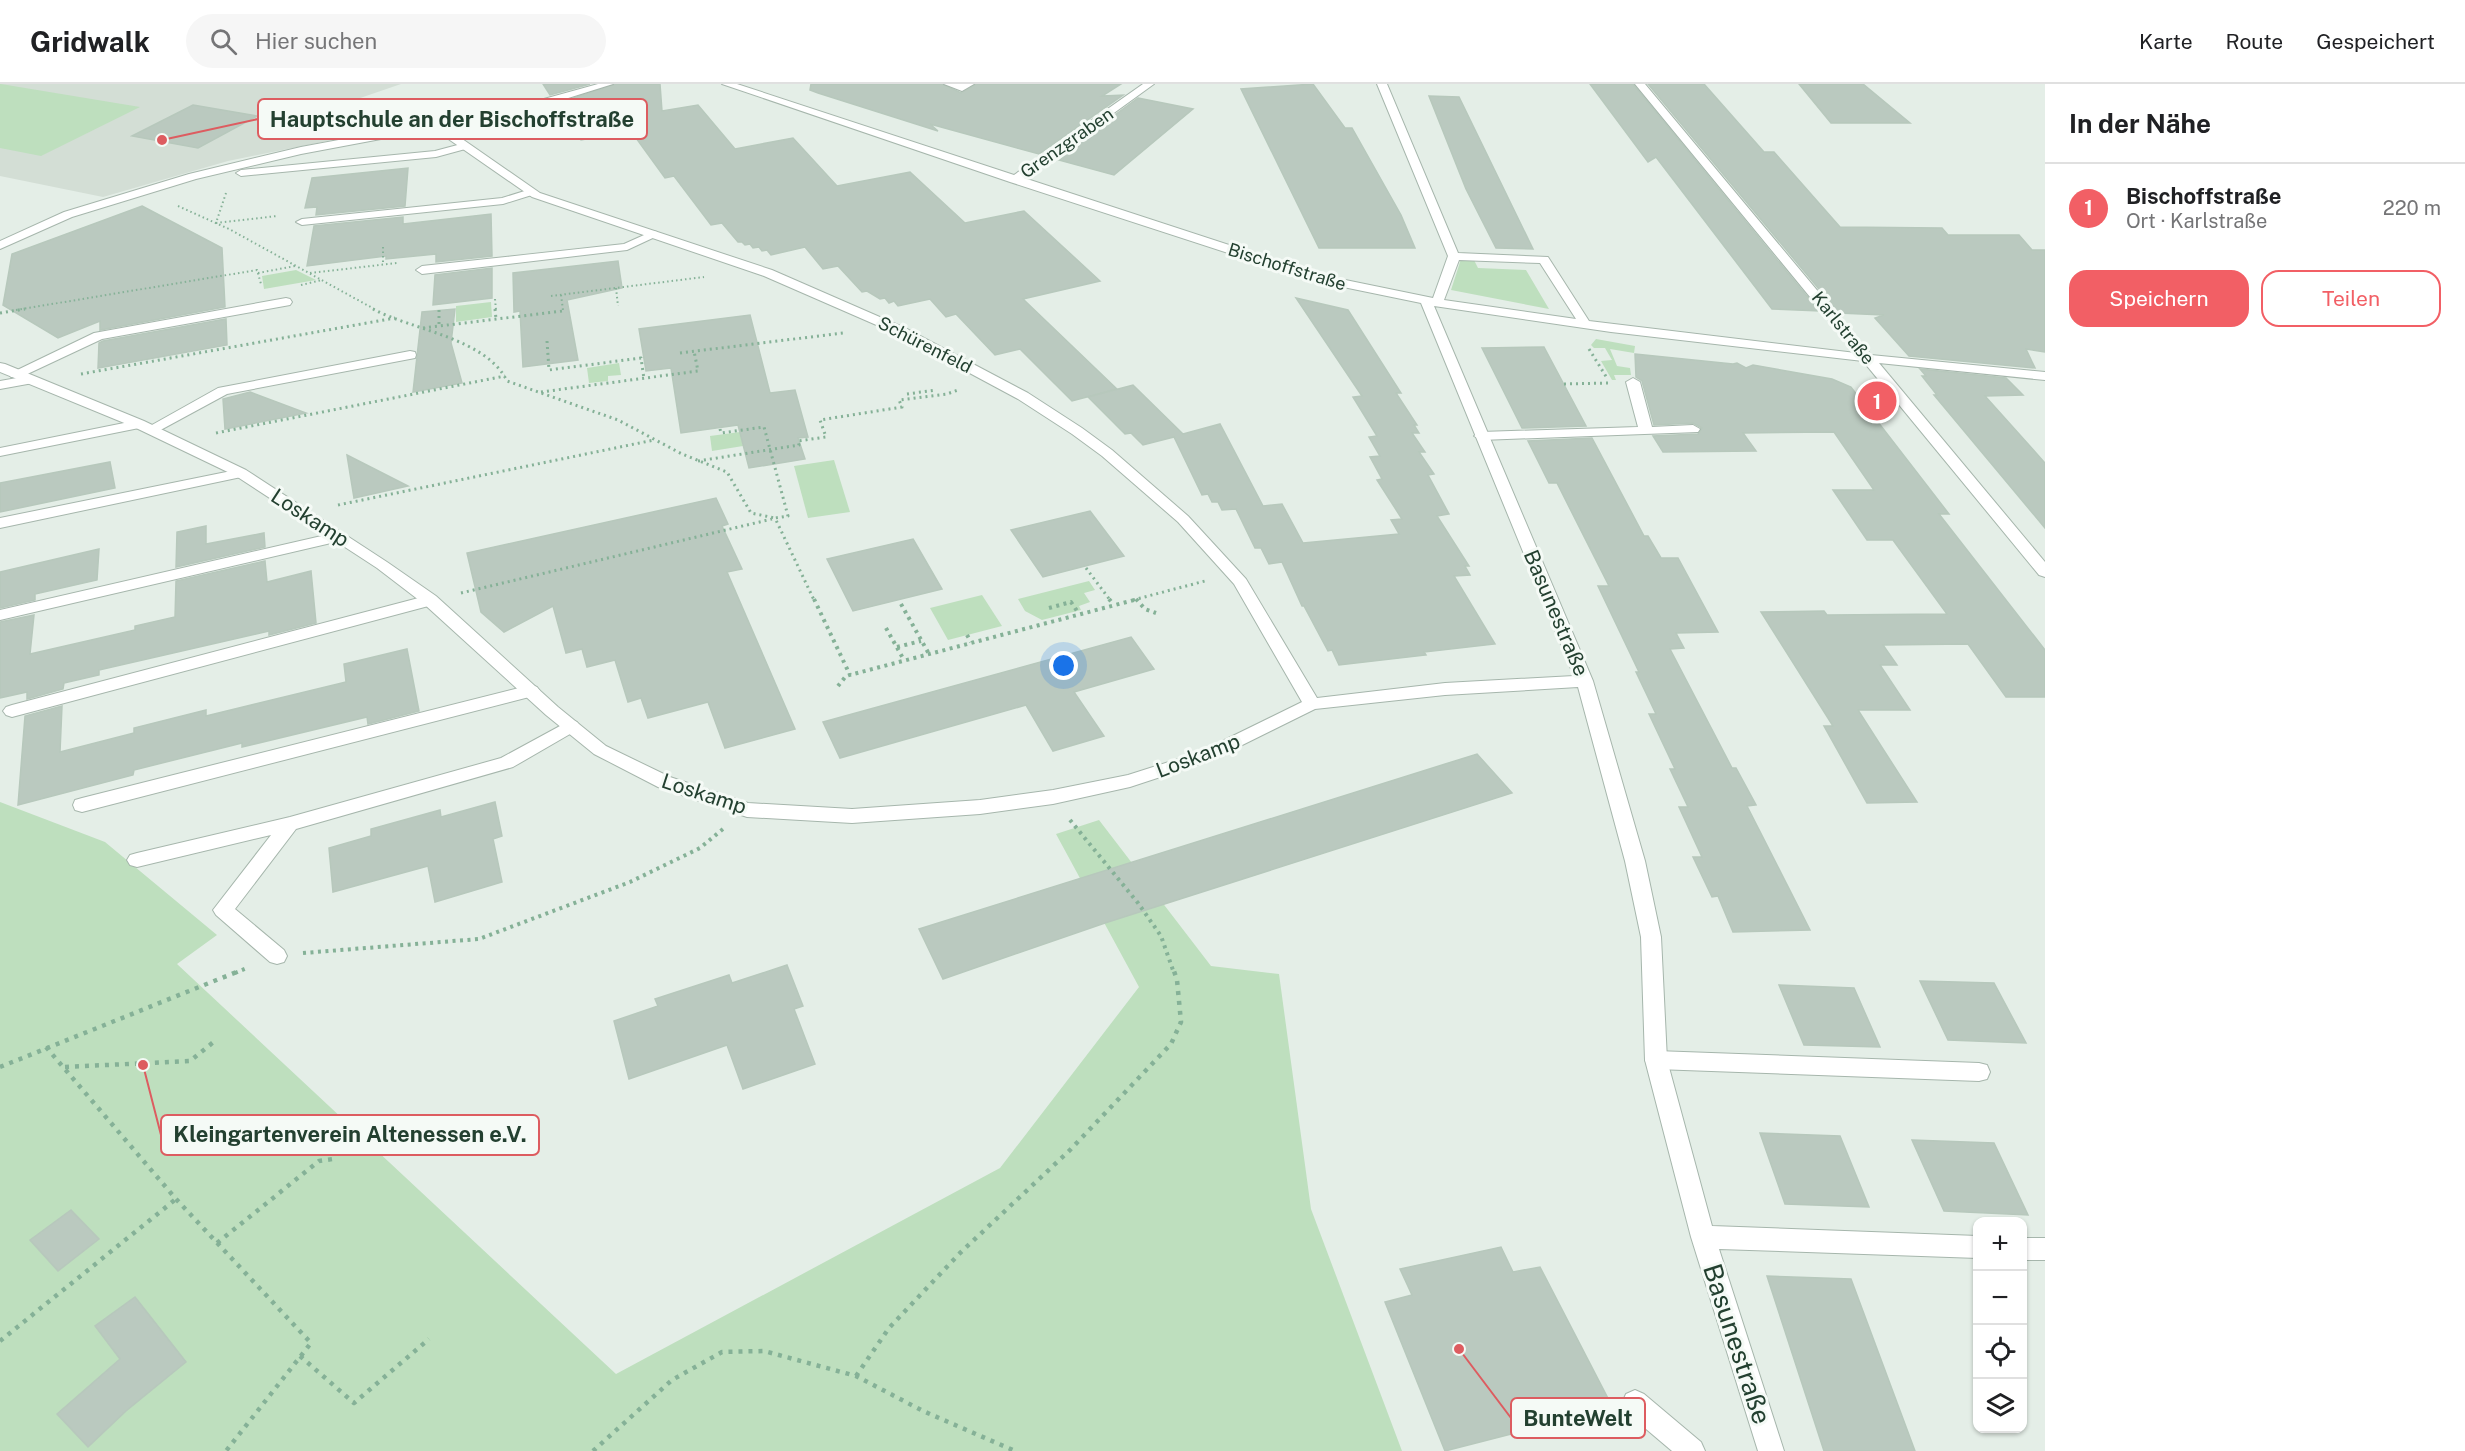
<!DOCTYPE html>
<html lang="de">
<meta charset="utf-8">
<style>
:root{--surface:#fff;--page:#f6f6f6;--text:#202124;--muted:#757577;--line:#e0e0e0;--accent:#f25f65}
body{margin:0;font-family:"Public Sans",sans-serif;background:var(--page);color:var(--text)}
.controls{position:absolute;right:18px;bottom:18px;display:grid;overflow:hidden;border-radius:12px;box-shadow:0 2px 4px #0004}
.controls button{width:54px;height:54px;display:grid;place-items:center;padding:0;border:0;border-bottom:2px solid var(--line);background:var(--surface);color:var(--text);font:30px sans-serif}
.you{position:absolute;left:1064px;top:582px;width:21px;height:21px;margin:-15px;border:4px solid #fff;border-radius:50%;background:#1a73e8;box-shadow:0 0 0 9px #1a73e833}
.badge{display:grid;place-items:center;width:39px;height:39px;border-radius:50%;background:var(--accent);color:#fff;font-size:20px;font-weight:700}
.pin{position:absolute;translate:-50% -50%;border:3px solid #fff;box-shadow:0 2px 6px #0006}
.list{margin:0;padding:0;list-style:none}
h2{display:flex;justify-content:space-between;align-items:center;height:78px;margin:0;padding:0 24px;font-size:26px}
h2 small{font-size:20px;font-weight:400;color:var(--muted)}
.list li{display:grid;grid-template-columns:39px 1fr auto;gap:18px;align-items:center;box-sizing:border-box;height:90px;padding:0 24px;border-top:2px solid var(--line)}
.list b{display:block;font-size:22px;white-space:nowrap}
.list p{margin:0;font-size:20px;white-space:nowrap;color:var(--muted)}
.list em{font-size:20px;font-style:normal;color:var(--muted)}
.actions{display:flex;gap:12px;padding:18px 24px}
.actions a{flex:1;padding:14px 0;border:2px solid var(--accent);border-radius:18px;text-align:center;font-size:21px;color:var(--accent)}
.actions .main{background:var(--accent);color:#fff}
.icon{flex:none;width:33px;height:33px;fill:none;stroke:currentColor;stroke-width:2;stroke-linecap:round;stroke-linejoin:round}
.map{position:relative;flex:none;width:2045px;height:1367px;overflow:hidden}
header{display:flex;align-items:center;gap:36px;box-sizing:border-box;height:84px;padding:0 30px;background:var(--surface);border-bottom:2px solid var(--line)}
header strong{font-size:28px}
nav{display:flex;gap:33px;margin-inline-start:auto;font-size:21px}
.search{width:420px;height:54px;background:var(--page);display:flex;align-items:center;gap:15px;box-sizing:border-box;padding:0 21px;border-radius:33px;color:var(--muted);font-size:22px}
main{display:flex}
aside{flex:1;background:var(--surface)}
.map>svg:first-child{display:block}
.built{fill:#d3ded5}
.green{fill:#bedfbe}
.building{fill:#bac9bf;stroke:#b7c8bc;stroke-width:1.5}
.lines{fill:none;stroke-linecap:round;stroke-linejoin:round}
.service-casing{stroke:#a6b6ac;stroke-width:2}
.minor-casing{stroke:#a6b6ac;stroke-width:2}
.path-far3{stroke:#85b197;stroke-width:2;stroke-dasharray:1.5 3;stroke-linecap:butt}
.path-far2{stroke:#85b197;stroke-width:3;stroke-dasharray:2 4;stroke-linecap:butt}
.path-far1{stroke:#85b197;stroke-width:4;stroke-dasharray:3 4.5;stroke-linecap:butt}
.path{stroke:#85b197;stroke-width:4.5;stroke-dasharray:4 6;stroke-linecap:butt}
.service{fill:#fff;fill-rule:evenodd}
.minor{fill:#fff;fill-rule:evenodd}
.labels{text-anchor:middle;stroke-width:6;stroke-linejoin:round;paint-order:stroke}
.far-street-label{font-size:18px;fill:#234030;stroke:#f5faf6}
.street-label{font-size:21px;fill:#234030;stroke:#f5faf6}
.near-street-label{font-size:26px;fill:#234030;stroke:#f5faf6}
.leader{fill:none;stroke:#dd5c60;stroke-width:2}
.callout-dot{fill:#dd5c60;stroke:#f5faf6;stroke-width:2}
.callout{fill:#f5faf6;stroke:#dd5c60;stroke-width:2}
.callout-label{font-size:22px;text-anchor:middle;font-weight:bold;fill:#234030}
</style>
<header>
<strong>Gridwalk</strong>
<div class="search"><svg class="icon" aria-label="search" viewBox="0 0 24 24"><circle cx="10" cy="10" r="6"/><path d="M15 15l6 6"/></svg>Hier suchen</div>
<nav><a>Karte</a><a>Route</a><a>Gespeichert</a></nav>
</header>
<main>
<div class="map">
<svg width="2045" height="1367" viewBox="0 0 2045 1367">
<rect width="100%" height="100%" fill="#e4eee7"/>
<path class="built" d="M0,0H401L334,23L387,45L228,77L103,113L0,92Z"/>
<g class="green">
<path d="M0,0H1L140,23L41,72L0,64Z"/>
<path d="M1461,175L1474,176L1478,184L1526,186L1549,225L1451,206Z"/>
<path d="M296,186L316,196L264,205L262,192Z"/>
<path d="M491,218L492,233L456,238V222Z"/>
<path d="M1596,255L1635,262L1634,269L1610,265L1617,282L1630,284L1631,291H1614L1616,296H1612L1601,277L1612,276L1605,264H1594L1591,261Z"/>
<path d="M619,279L621,291L608,292V297L589,299L587,284Z"/>
<path d="M740,348L743,362L712,367L710,352Z"/>
<path d="M834,376L850,428L808,434L794,382Z"/>
<path d="M1089,497L1095,506L1084,509L1090,518L1079,522L1081,526L1042,536L1025,527L1018,515Z"/>
<path d="M982,511L1002,542L948,556L930,524Z"/>
<path d="M0,718L105,758L217,851L177,880L616,1290L1000,1084L1139,903L1056,750L1099,736L1211,882L1279,890L1311,1125L1402,1367H0Z"/>
</g>
<g class="building">
<path d="M543,0H590L550,11Z"/>
<path d="M615,0H660L662,27L698,21L735,65L793,54L837,102L910,88L965,139L1024,127L1100,197L1023,215L1117,305L1072,317L1020,265L995,271L956,230L946,233L930,215L898,222L894,217L889,219L885,214L880,215L867,207L862,208L838,182L823,185L805,163L771,171L767,166L762,167L759,163L753,164L750,160L745,161L742,158H738L722,139L711,141L674,92L665,94L631,47L581,56L556,20Z"/>
<path d="M811,0H942L961,9L976,0H1121L1102,12L1123,11L1039,70L930,40L938,47L818,9L810,6Z"/>
<path d="M1313,0L1345,44H1352L1401,131L1415,164H1319L1241,5Z"/>
<path d="M1590,0H1633L1819,227L1772,225L1656,73L1648,78Z"/>
<path d="M1648,0H1704L1764,68H1774L1840,143L1942,144L1948,151H2019L2032,166H2045V268L2026,265L2035,284L1909,272L1875,234L1884,231L1839,229Z"/>
<path d="M1799,0H1863L1910,39H1831Z"/>
<path d="M1429,12L1459,13L1533,165L1496,164L1466,105Z"/>
<path d="M1138,14L1193,25L1114,91L1055,75Z"/>
<path d="M193,21L257,32L198,64L132,52Z"/>
<path d="M408,84L405,122L316,131L317,123L305,124L312,94Z"/>
<path d="M142,122L222,164L225,223L100,246V237L58,254L3,221L12,170Z"/>
<path d="M491,130L492,172L436,178V170L386,175V172L307,182L314,142L403,133V140Z"/>
<path d="M618,177L622,204L567,216L578,276L523,283L520,227L514,228L513,189Z"/>
<path d="M492,184V214L433,221L435,191Z"/>
<path d="M1296,214L1348,226L1401,309H1396L1417,341H1414L1419,349H1412L1425,368H1419L1434,390L1428,391L1449,430L1437,432L1469,482H1465L1470,491L1454,492L1495,560L1424,568L1426,571L1339,581L1332,566L1328,567L1304,522H1302L1282,478L1269,480L1261,464H1255L1236,425L1222,426L1218,418H1212L1208,410L1202,411L1174,353L1143,361L1131,349L1125,350L1088,313L1133,301L1183,350L1220,340L1263,422L1282,420L1303,459L1399,450L1391,436L1402,435L1377,396L1382,395L1370,373L1380,372L1369,353L1377,352L1353,313L1362,312Z"/>
<path d="M455,225L451,259L462,299L413,308L422,228Z"/>
<path d="M750,231L770,309L795,306L808,353L798,354L805,375L749,384L738,341L681,349L671,284L646,287L639,245Z"/>
<path d="M226,235L227,261L98,284L99,259L103,257Z"/>
<path d="M1544,263L1586,342L1522,344L1482,264Z"/>
<path d="M1635,270L1733,280L1737,279L1746,284L1753,281L1832,295L1851,303L1949,430H1939L2045,566V613H2006L1968,560L1883,561L1897,581H1880L1910,626H1858L1917,718L1867,719L1824,642H1833L1761,528L1824,527L1827,531L1947,530L1893,456H1867L1833,406H1874L1834,348L1743,349L1756,367L1663,368L1653,352L1698,350L1702,344L1693,339L1654,341L1642,297L1636,293Z"/>
<path d="M1920,285L2006,294L2023,311L1985,312L2045,379V444L1934,311H1937L1922,292H1926Z"/>
<path d="M250,308L306,329L225,345L223,315Z"/>
<path d="M1592,354L1644,452H1648L1661,474H1678L1718,548L1676,549L1684,564L1670,565L1732,684H1736L1756,721L1747,722L1810,846L1733,848L1718,812L1712,813L1693,773H1702L1679,723H1688L1670,685H1675L1649,630H1656L1636,588H1639L1598,502H1609L1557,399H1549L1528,357Z"/>
<path d="M347,371L408,402L354,414Z"/>
<path d="M110,378L115,404L0,428V399Z"/>
<path d="M716,414L728,440L722,442L742,485L727,488L795,645L725,664L708,618L648,634L641,614L628,618L615,576L587,583L582,565L566,569L553,522L504,548L481,528L467,469Z"/>
<path d="M1090,427L1124,472L1043,493L1011,446Z"/>
<path d="M206,442V460L264,449L265,463L176,483L177,448Z"/>
<path d="M913,455L942,505L853,527L827,475Z"/>
<path d="M99,465L97,496L35,510V516L0,524V488Z"/>
<path d="M265,477L267,498L311,487L316,539L269,551V547L99,586V591L64,599L63,605L27,615V608L0,614V538L34,531L30,570L135,546V542L175,533L176,497Z"/>
<path d="M1131,553L1154,585L1074,608L1104,652L1053,667L1026,621L840,674L823,638Z"/>
<path d="M407,565L419,627L368,640L367,633L242,663V659L134,686L133,691L18,721L25,632L62,622L60,668L134,649V644L206,626V632L346,598L344,580Z"/>
<path d="M1477,670L1512,709L1105,839L943,895L919,845Z"/>
<path d="M495,718L502,752L493,755L502,798L435,818L428,782L333,808L329,764L371,752V745L440,726L441,733Z"/>
<path d="M787,881L803,922L794,925L815,980L743,1005L727,961L629,995L614,937L658,922L655,915L729,891L732,899Z"/>
<path d="M1920,897L1994,899L2026,959L1948,956Z"/>
<path d="M1779,901L1854,904L1880,963L1804,961Z"/>
<path d="M1760,1049L1840,1052L1869,1123L1785,1120Z"/>
<path d="M1912,1056L1994,1059L2028,1131L1944,1127Z"/>
<path d="M71,1126L99,1155L58,1187L30,1156Z"/>
<path d="M1501,1163L1513,1188L1540,1183L1613,1324L1445,1367L1385,1218L1412,1211L1400,1185Z"/>
<path d="M1767,1192L1851,1195L1915,1367H1824Z"/>
<path d="M135,1213L186,1278L126,1327L88,1363L57,1330L120,1275L95,1242Z"/>
</g>
<g class="lines">
<g class="service-casing">
<g id="service">
<path d="M465,59L470,62L469,64L436,73L241,92L236,89L241,86L435,67Z"/>
<path d="M531,105L536,108L535,110L503,120L302,141L296,138L302,135L502,114Z"/>
<path d="M653,147L657,148V152L627,166L422,190L416,186L422,182L624,160Z"/>
<path d="M286,214L290,215L292,218L290,221L102,255L21,293H11L9,290L94,249Z"/>
<path d="M410,267L415,268L416,271L415,274L227,310L155,349L150,350L143,346L218,304Z"/>
<path d="M28,292L33,293L35,296L33,299L0,305V297Z"/>
<path d="M1633,294L1640,298L1652,343L1693,341L1700,345L1698,348L1481,356L1474,352L1481,348L1638,343L1626,298Z"/>
<path d="M139,336L146,340L144,343L0,372V364Z"/>
<path d="M241,385L248,389L246,392L0,444V434Z"/>
<path d="M339,448L347,453L344,456L0,536V526Z"/>
<path d="M430,511L438,516L436,520L12,633L6,631L3,627L6,623L12,621Z"/>
<path d="M531,601L537,603L540,607L537,611L82,728L75,726L73,721L75,716L82,714Z"/>
<path d="M571,636L577,638L580,642L577,646L513,683L296,745L235,825L284,866L287,872L284,878L277,880L270,878L216,831L213,826L271,751L137,783L130,781L127,776L130,771L137,769L290,733L501,674Z"/>
<path d="M1656,967L1979,979L1987,981L1990,988L1987,995L1979,997L1656,985L1648,982L1645,976L1648,970Z"/>
<path d="M1635,1306L1644,1310L1701,1358L1705,1367H1672L1626,1328L1622,1319L1626,1310Z"/>
</g>
</g>
<g class="minor-casing">
<g id="minor">
<path d="M598,0H613L549,20L445,43L540,109L772,186L905,244L1028,309L1082,344L1112,366L1188,432L1246,495L1317,614L1445,599L1574,592L1421,219L1314,197L1010,98L722,0H737L1014,91L1143,0H1154L1024,94L1321,191L1433,214L1448,172L1377,0H1387L1458,169L1548,173L1589,237L1856,269L1635,0H1645L1871,271L2045,288V296L1879,279L2045,478V493L2039,491L1863,277L1611,248L1434,222L1593,597L1645,777L1661,853L1667,976L1712,1142L1978,1152V1174L1719,1165L1784,1367H1758L1691,1153L1645,976L1641,853L1625,777L1578,603L1445,611L1315,625L1212,676L1130,703L1053,720L980,730L852,739L747,733L658,703L594,670L546,631L424,520L377,484L236,392L134,343L0,288V279L5,280L144,337L246,386L387,478L436,512L558,623L606,662L670,693L748,719L852,725L980,716L1053,706L1128,691L1200,668L1302,618L1234,500L1178,438L1102,372L1072,350L1018,315L897,250L764,192L532,113L434,45L301,70L196,95L72,133L0,165V157L64,128L189,90L301,63L515,23ZM1459,176L1540,179L1576,235L1444,216Z"/>
<path d="M944,0H974L962,7Z"/>
<rect x="2022" y="1154" width="23" height="22"/>
</g>
</g>
<g class="path-far3">
<path d="M226,109L216,139L277,132"/>
<path d="M178,122L229,145L376,226"/>
<path d="M383,163V180"/>
<path d="M258,189L295,182"/>
<path d="M310,189L397,179"/>
<path d="M301,201L322,196"/>
<path d="M616,204L618,222"/>
<path d="M561,211L563,226"/>
<path d="M551,212L704,193"/>
<path d="M495,215L496,226"/>
<path d="M16,226L257,186L261,200"/>
</g>
<g class="path-far2">
<path d="M373,225C412,246 486,254 507,297L618,336L682,370L727,388L751,429L775,434"/>
<path d="M495,225L496,235"/>
<path d="M439,226V242"/>
<path d="M0,229L25,225"/>
<path d="M423,244L563,227V225"/>
<path d="M547,257L549,286L641,274L644,295"/>
<path d="M1589,265L1607,294"/>
<path d="M680,269L843,249"/>
<path d="M81,290L395,234"/>
<path d="M1564,300L1608,299"/>
<path d="M541,308L698,287L694,267"/>
<path d="M907,310L936,306"/>
<path d="M720,345L721,349L764,343L788,432L775,434L814,516"/>
<path d="M216,349L505,292"/>
<path d="M698,377L799,361L798,357L826,353L820,336L902,323L899,316L947,310L958,306"/>
<path d="M338,421L654,356"/>
<path d="M1086,484L1110,516"/>
<path d="M461,509L772,435"/>
<path d="M1133,516L1205,497"/>
</g>
<g class="path-far1">
<path d="M814,515L850,591"/>
<path d="M1109,515L1113,520"/>
<path d="M1136,515L1145,525L1156,529"/>
<path d="M901,520L929,570"/>
<path d="M1049,524L1071,518L1079,530"/>
<path d="M886,544L904,576"/>
<path d="M967,551L971,558"/>
<path d="M897,563L921,557"/>
<path d="M838,602L846,592L1138,515"/>
<path d="M1070,736L1138,819L1161,852L1174,889"/>
<path d="M303,869L479,855L630,798L700,764L723,745"/>
<path d="M235,889L247,884"/>
</g>
<g class="path">
<path d="M46,963L176,1115L311,1259L226,1367"/>
<path d="M0,983L239,887"/>
<path d="M65,983L190,977L216,956"/>
<path d="M217,1159L319,1077L333,1075"/>
<path d="M0,1257L176,1115"/>
<path d="M300,1272L354,1319L429,1255"/>
<path d="M856,1292L889,1244L960,1169L1069,1067L1171,960L1181,938L1177,896L1174,887"/>
<path d="M593,1367L672,1296L722,1268L764,1267L856,1292L923,1327L1015,1367"/>
</g>
<use href="#service" class="service"/>
<use href="#minor" class="minor"/>
</g>
<g class="labels">
<g class="far-street-label">
<text transform="translate(1067 59) rotate(-35)" y="6">Grenzgraben</text>
<text transform="translate(1287 183) rotate(17)" y="6">Bischoffstraße</text>
<text transform="translate(1843 244) rotate(51)" y="6">Karlstraße</text>
<text transform="translate(925 261) rotate(27)" y="6">Schürenfeld</text>
</g>
<g class="street-label">
<text transform="translate(310 434) rotate(33)" y="7">Loskamp</text>
<text transform="translate(1556 529) rotate(67)" y="7">Basunestraße</text>
<text transform="translate(1198 672) rotate(-21)" y="7">Loskamp</text>
<text transform="translate(704 710) rotate(18)" y="7">Loskamp</text>
</g>
<g class="near-street-label">
<text transform="translate(1737 1260) rotate(72)" y="9">Basunestraße</text>
</g>
</g>
<path class="leader" d="M162 56L258 35M143 981L161 1051M1459 1265L1511 1334"/>
<g class="callout-dot">
<circle cx="162" cy="56" r="6"/>
<circle cx="143" cy="981" r="6"/>
<circle cx="1459" cy="1265" r="6"/>
</g>
<g class="callout">
<rect x="258" y="15" width="389" height="40" rx="6"/>
<rect x="161" y="1031" width="378" height="40" rx="6"/>
<rect x="1511" y="1314" width="134" height="40" rx="6"/>
</g>
<g class="callout-label">
<text x="452" y="43">Hauptschule an der Bischoffstraße</text>
<text x="350" y="1058">Kleingartenverein Altenessen e.V.</text>
<text x="1578" y="1342">BunteWelt</text>
</g>
</svg>
<div class="controls">
<button>+</button>
<button>−</button>
<button><svg class="icon" aria-label="locate" viewBox="0 0 24 24"><circle cx="12" cy="12" r="6"/><path d="M12 2v4M12 18v4M2 12h4M18 12h4"/></svg></button>
<button><svg class="icon" aria-label="layers" viewBox="0 0 24 24"><path d="M12 4l9 5-9 5-9-5zM3 14l9 5 9-5"/></svg></button>
</div>
<div class="you"></div>
<div class="pin badge" style="left:1877px;top:317px">1</div>
</div>
<aside>
<h2>In der Nähe<small></small></h2>
<ul class="list">
<li><span class="badge">1</span><div><b>Bischoffstraße</b><p>Ort · Karlstraße</p></div><em>220 m</em></li>
</ul>
<div class="actions"><a class="main">Speichern</a><a>Teilen</a></div>
</aside>
</main>
